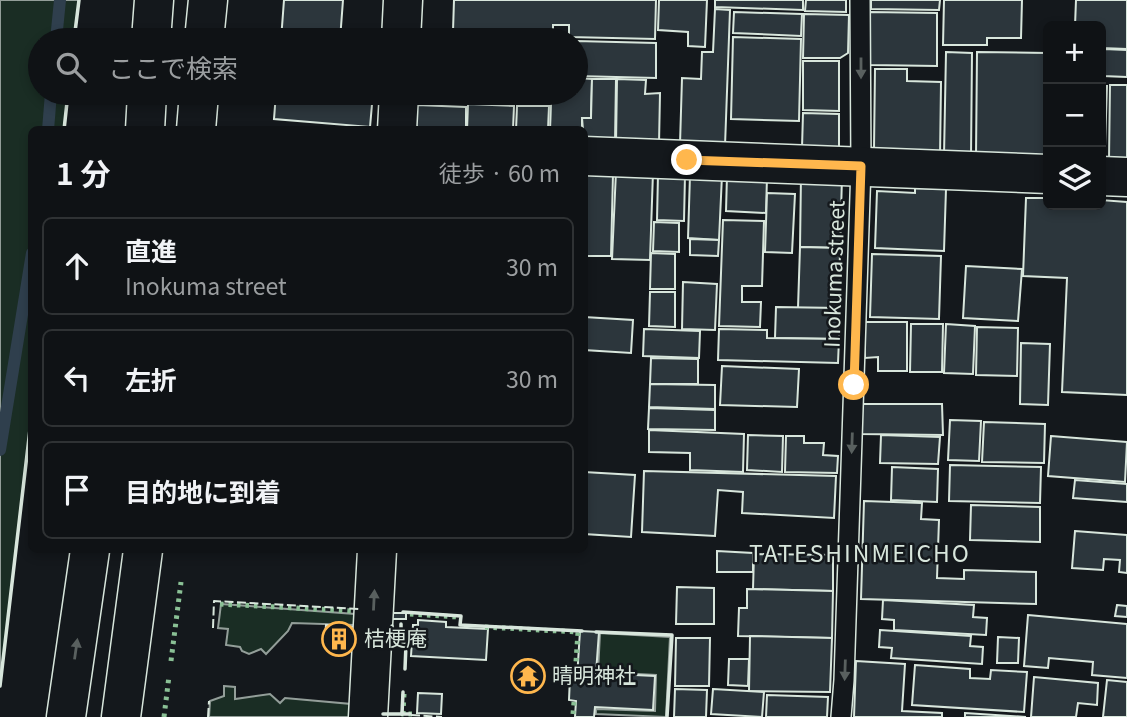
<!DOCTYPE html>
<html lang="ja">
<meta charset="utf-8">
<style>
:root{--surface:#0f1215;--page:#181b1e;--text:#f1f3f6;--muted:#9b9ea0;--line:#2f3234}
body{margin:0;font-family:Georgia,"Noto Sans JP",serif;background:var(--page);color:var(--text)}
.controls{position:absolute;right:21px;top:21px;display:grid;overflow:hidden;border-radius:10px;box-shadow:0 4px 10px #0003}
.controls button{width:63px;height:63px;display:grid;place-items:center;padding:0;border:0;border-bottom:2px solid var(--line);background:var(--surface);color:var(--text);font:35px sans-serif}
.stop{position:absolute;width:21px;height:21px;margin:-16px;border:5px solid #ffb74d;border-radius:50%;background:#fff}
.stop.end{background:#ffb74d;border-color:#fff;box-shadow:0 2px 7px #0008}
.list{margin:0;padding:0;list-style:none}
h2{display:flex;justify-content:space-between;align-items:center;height:91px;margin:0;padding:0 28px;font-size:30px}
h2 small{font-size:23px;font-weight:400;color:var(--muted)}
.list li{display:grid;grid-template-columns:46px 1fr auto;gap:21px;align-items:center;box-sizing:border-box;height:98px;margin:0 14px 14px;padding:0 14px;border:2px solid var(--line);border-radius:10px}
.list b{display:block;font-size:26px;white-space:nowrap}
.list p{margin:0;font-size:23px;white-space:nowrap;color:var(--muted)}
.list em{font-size:23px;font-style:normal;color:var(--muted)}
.icon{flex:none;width:38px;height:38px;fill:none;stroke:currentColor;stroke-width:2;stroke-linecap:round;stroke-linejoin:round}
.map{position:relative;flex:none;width:1127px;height:717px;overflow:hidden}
.search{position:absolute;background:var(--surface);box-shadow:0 4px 10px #0003;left:28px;top:28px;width:560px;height:77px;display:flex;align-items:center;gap:18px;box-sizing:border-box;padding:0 24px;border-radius:38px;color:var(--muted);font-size:26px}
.panel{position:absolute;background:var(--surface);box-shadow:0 4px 10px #0003;left:28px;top:126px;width:560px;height:427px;border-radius:10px}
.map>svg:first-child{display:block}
.green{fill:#1a2d24;stroke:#939e99;stroke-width:2}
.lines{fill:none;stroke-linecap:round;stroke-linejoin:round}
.stream{stroke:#2f3f4d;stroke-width:12}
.building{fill:#2c363c;stroke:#d8e6dc;stroke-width:2}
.service-casing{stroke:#d8e6dc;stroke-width:22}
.minor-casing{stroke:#d8e6dc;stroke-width:41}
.primary-casing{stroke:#d8e6dc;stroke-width:41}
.service{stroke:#14181c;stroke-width:19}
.minor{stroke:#14181c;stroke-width:38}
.primary{stroke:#14181c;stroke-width:38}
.hedge{stroke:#8ac095;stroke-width:5;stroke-dasharray:3.5 5;stroke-linecap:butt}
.fence{stroke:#d8e6dc;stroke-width:2;stroke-dasharray:9 3.5;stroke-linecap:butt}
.wall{stroke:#d8e6dc;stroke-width:3.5}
.oneway{fill:#59605f}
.route{stroke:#ffb74d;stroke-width:9}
.labels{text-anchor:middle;stroke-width:5;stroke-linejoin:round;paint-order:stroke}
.street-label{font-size:21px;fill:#d8e6dc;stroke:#14181c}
.poi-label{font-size:21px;fill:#d8e6dc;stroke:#14181c;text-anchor:start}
.neighbourhood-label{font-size:23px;letter-spacing:2px;fill:#d8e6dc;stroke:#14181c}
</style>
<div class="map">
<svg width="1127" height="717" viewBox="0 0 1127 717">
<rect width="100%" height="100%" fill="#14181c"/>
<g class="green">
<path d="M0,0H79L74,40H40V93H68L64,129L32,130V412L0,686Z"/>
<path d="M221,604L355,614L354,625L292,623L288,631L266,654L261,649L249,654L242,651L240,647L226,645L228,629L218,628Z"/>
<path d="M600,633L670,637L666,717L596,714V709L655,711L656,675L598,672Z"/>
<path d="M224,686L235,687V699L270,694L280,703L285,698L351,704V717H209L210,701L224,696Z"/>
</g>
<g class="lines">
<g class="stream">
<path d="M56,40L60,0"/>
<path d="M48,130L51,93"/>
<path d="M0,450L32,253"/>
</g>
</g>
<g class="building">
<path d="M284,0H343L340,40H281Z"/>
<path d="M454,0H656L655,39L569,37V25H553V33L453,31Z"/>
<path d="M659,0H707L705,47L688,46V32L658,30Z"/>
<path d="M715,0H803V10L715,7Z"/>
<path d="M806,0H846V12L805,11Z"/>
<path d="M871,0H940L939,10L871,9Z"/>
<path d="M944,0H1022L1021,38H987V45H943Z"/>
<path d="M1076,0H1127V49L1101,48V26H1075Z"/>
<path d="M715,9L730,10L725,146L680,144L682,78L701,79L702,52H713Z"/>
<path d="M734,12L802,14L801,36L733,33Z"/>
<path d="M870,12L937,13V66L870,65Z"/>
<path d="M804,14L849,15L848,53L840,58H803Z"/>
<path d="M733,37L801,39L799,121L731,119Z"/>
<path d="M451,38L536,39V40H451Z"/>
<path d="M576,41L656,43V78L576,76Z"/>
<path d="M1104,49L1127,50V77L1103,76Z"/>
<path d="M946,52L972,53L971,157L944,156Z"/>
<path d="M977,52L1048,53V156H976Z"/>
<path d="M803,61H839V111L803,110Z"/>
<path d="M875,69H907V81L941,82L940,158L874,149Z"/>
<path d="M576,78L592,79L591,118H582V130H550L551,104H542V93H576Z"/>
<path d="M592,79H616L615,143L584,142L582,118H591Z"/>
<path d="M617,79L646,80L645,94L660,93L659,144L616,143Z"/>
<path d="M1110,85H1127V159H1109Z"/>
<path d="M1101,86H1107L1105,146H1101Z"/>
<path d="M276,93H373L370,127L274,119Z"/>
<path d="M417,93H531V103L417,101Z"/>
<path d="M468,104L514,106L513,130H467Z"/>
<path d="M417,105L466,107V130H419L416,125Z"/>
<path d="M517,106H549L548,130H516Z"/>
<path d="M803,113L839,114V148H802Z"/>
<path d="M616,171L653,172L650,260L612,259Z"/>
<path d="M584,174H613L611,256H584Z"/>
<path d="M658,174L685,175L684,221L657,220Z"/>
<path d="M690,175H722L719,240L688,238Z"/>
<path d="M727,175L767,177L766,213L726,211Z"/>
<path d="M801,175L842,177L840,248L800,247Z"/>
<path d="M915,188L946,189L944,251L875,248L877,191L915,193Z"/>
<path d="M767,193L795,194L792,253L765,252Z"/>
<path d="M1026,198H1048V205H1101V200L1127,202V395L1062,392L1067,278L1023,276Z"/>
<path d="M723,220L764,221L762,286H742V302H761L760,327L719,326Z"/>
<path d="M654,222L679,223V252L653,251Z"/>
<path d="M690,239L719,240L718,256L690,255Z"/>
<path d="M800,247L840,248L839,308H798Z"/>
<path d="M651,253L675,254V289H650Z"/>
<path d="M872,254L941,256L939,319L870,317Z"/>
<path d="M966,266L1022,269L1018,321L963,318Z"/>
<path d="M683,282L717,284L715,330L682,329Z"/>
<path d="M650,292H675V327L649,326Z"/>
<path d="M776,307L839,308V339L775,338Z"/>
<path d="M584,317L633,320L631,353L584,350Z"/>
<path d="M864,322H907V371H878V357L865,358Z"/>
<path d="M911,324H943L942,372H910Z"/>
<path d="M946,324L975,326L973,374L944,373Z"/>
<path d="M977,327L1018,328L1017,376L976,375Z"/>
<path d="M644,329L700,331L699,358L643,356Z"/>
<path d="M719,329L767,330V338L839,339L838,363L718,360Z"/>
<path d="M1021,343L1050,344L1048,405L1020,404Z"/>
<path d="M651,358L698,359V384H650Z"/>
<path d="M722,366L799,369L797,407L720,405Z"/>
<path d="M650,384L715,385V409L649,407Z"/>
<path d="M860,404H942L943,435L860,434Z"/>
<path d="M649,408L715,410V430L648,429Z"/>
<path d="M950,420L981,421L979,461L948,460Z"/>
<path d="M984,422L1045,424L1044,463L982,462Z"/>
<path d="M649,430L744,434L743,472L690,470V453L649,452Z"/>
<path d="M748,435L783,436L782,472L747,470Z"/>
<path d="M881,435L940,437L938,464L880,463Z"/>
<path d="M786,436H804V443H824L823,455L838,456L837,473L785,472Z"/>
<path d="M1051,436L1127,442L1125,482L1048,476Z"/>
<path d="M950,465L1041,467L1040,503L949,501Z"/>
<path d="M892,467L938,469L937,502L891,500Z"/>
<path d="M644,471L836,476L834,518L742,513L743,492L718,490L715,536L642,532Z"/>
<path d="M584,472L635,475L631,537L584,534Z"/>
<path d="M1075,480L1127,484V502L1073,498Z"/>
<path d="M864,501L922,503L921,519L939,520L937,578L964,579V570L1036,572V604L861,599Z"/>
<path d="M971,505L1040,507V542L970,540Z"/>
<path d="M1075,531L1127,535V573L1119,572L1120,560L1104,559L1103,570L1072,568Z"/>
<path d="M717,551L753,553V572H717Z"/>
<path d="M754,554L833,555V591L753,589Z"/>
<path d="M677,587L714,588V624H676Z"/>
<path d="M747,589L833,591L832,638L738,636L739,608H747Z"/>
<path d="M883,600L974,605L973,617L987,618L986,635L894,630V620L882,619Z"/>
<path d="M1117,605L1127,606V617L1115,616Z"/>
<path d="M392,613H406V619H391Z"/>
<path d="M1028,615L1127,624V678L1092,675L1093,662L1049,658L1048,668L1024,666Z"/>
<path d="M418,620L446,622V627L488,629L486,660L411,656L413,625H418Z"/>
<path d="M326,625L355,627L354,648L324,646Z"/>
<path d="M880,630L971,636L970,646L983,647L982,664L891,658L892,648L879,647Z"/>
<path d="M580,631L599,632L596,673L655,676L653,710L595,707L594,717H575L576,701L569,700L570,677L577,678Z"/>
<path d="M750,636L832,638L830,692L749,691Z"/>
<path d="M998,637L1019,638L1018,663H997Z"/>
<path d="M676,638H710L709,686H675Z"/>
<path d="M729,659H749L748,686L728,685Z"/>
<path d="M856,661L905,664L902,711L942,713V717H854Z"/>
<path d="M915,665L970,669V678L990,679L991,670L1027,672L1024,712L912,705Z"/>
<path d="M1034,677L1098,683L1097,705L1078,703L1076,717H1031Z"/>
<path d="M1107,680L1127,682V717H1103Z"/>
<path d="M675,689L707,690L706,717H674Z"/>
<path d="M713,689L764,692L762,717L711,714Z"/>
<path d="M418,693L442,694L441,714L417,713Z"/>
<path d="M767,695L828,697L827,717H766Z"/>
<path d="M965,713L1026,717H965Z"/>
</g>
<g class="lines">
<g class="service-casing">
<path id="service" d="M841,717L844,680L861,166L860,0"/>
</g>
<g class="minor-casing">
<g id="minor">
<path d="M401,40L403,0"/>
<path d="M397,130L399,93"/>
<path d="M584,156L1048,174"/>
<path d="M1101,176L1127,177"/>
<path d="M368,717L377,550"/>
</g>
</g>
<g class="primary-casing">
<g id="primary">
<path d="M151,40L154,0"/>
<path d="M204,40L208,0"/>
<path d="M145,130L147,93"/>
<path d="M196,130L199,93"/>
<path d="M66,717L90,550"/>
<path d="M121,717L143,550"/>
</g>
</g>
<use href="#service" class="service"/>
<use href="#minor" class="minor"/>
<use href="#primary" class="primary"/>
<g class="hedge">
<path d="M220,604L353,611"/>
<path d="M410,614L458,617"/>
<path d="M485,627L578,632L575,676"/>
<path d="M171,661L181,582"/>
<path d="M404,694L403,714H414"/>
<path d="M573,714L574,702"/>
<path d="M164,717L169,676"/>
</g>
<g class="fence">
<path d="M213,628L214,601L359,609"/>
<path d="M411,715L442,717"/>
<path d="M208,717L209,701"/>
</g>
<g class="wall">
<path d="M74,40L79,0"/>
<path d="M64,130L68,93"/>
<path d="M403,612L461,616L460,625L582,631"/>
<path d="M392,626V631H401V624"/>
<path d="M596,632L672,635L667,717"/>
<path d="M387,642L406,644L405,669"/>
<path d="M0,686L32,412"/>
<path d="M383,714H410"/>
<path d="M402,714L403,692"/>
</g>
</g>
<defs><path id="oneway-solid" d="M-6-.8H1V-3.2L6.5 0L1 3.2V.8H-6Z" transform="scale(1.75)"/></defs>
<g class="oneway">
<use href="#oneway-solid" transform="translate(861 68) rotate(90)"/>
<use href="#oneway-solid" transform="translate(852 443) rotate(92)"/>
<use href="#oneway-solid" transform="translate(374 600) rotate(-87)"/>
<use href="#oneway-solid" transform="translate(76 649) rotate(-82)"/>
<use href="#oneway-solid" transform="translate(845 670) rotate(92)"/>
</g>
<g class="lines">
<path class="route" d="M687,160L861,166L854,385"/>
</g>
<defs>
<g id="building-ring" transform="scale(1.75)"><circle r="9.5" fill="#14181c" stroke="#ffb74d" stroke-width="1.5"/><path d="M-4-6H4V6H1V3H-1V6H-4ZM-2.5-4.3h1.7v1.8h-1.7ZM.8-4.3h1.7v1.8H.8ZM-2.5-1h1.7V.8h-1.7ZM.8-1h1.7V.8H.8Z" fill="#ffb74d"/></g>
<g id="temple-ring" transform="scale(1.75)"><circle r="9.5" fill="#14181c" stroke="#ffb74d" stroke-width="1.5"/><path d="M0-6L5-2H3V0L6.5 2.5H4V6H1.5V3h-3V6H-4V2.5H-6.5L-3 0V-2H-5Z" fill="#ffb74d"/></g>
</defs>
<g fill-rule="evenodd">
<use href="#building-ring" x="339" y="639"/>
<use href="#temple-ring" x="528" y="676"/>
</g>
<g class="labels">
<g class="street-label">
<text transform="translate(835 274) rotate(-88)" y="7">Inokuma street</text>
</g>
<g class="poi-label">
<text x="364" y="646">桔梗庵</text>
<text x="552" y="683">晴明神社</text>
</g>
<g class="neighbourhood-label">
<text x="860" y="562">TATESHINMEICHO</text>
</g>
</g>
</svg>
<div class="controls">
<button>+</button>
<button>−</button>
<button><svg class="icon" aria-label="layers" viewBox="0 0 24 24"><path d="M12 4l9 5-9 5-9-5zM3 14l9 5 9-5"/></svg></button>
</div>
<div class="stop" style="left:854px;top:385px"></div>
<div class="stop end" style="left:687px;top:160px"></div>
<div class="search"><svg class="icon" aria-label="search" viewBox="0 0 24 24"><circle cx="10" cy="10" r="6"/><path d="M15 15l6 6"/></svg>ここで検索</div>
<section class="panel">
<h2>1 分<small>徒歩 · 60 m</small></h2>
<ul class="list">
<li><svg class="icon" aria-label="ahead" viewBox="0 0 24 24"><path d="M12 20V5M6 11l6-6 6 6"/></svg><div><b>直進</b><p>Inokuma street</p></div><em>30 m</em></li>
<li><svg class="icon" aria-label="left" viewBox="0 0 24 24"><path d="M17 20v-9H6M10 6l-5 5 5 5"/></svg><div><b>左折</b></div><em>30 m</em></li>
<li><svg class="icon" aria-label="arrive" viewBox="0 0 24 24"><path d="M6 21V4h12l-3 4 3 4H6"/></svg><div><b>目的地に到着</b></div></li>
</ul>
</section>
</div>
